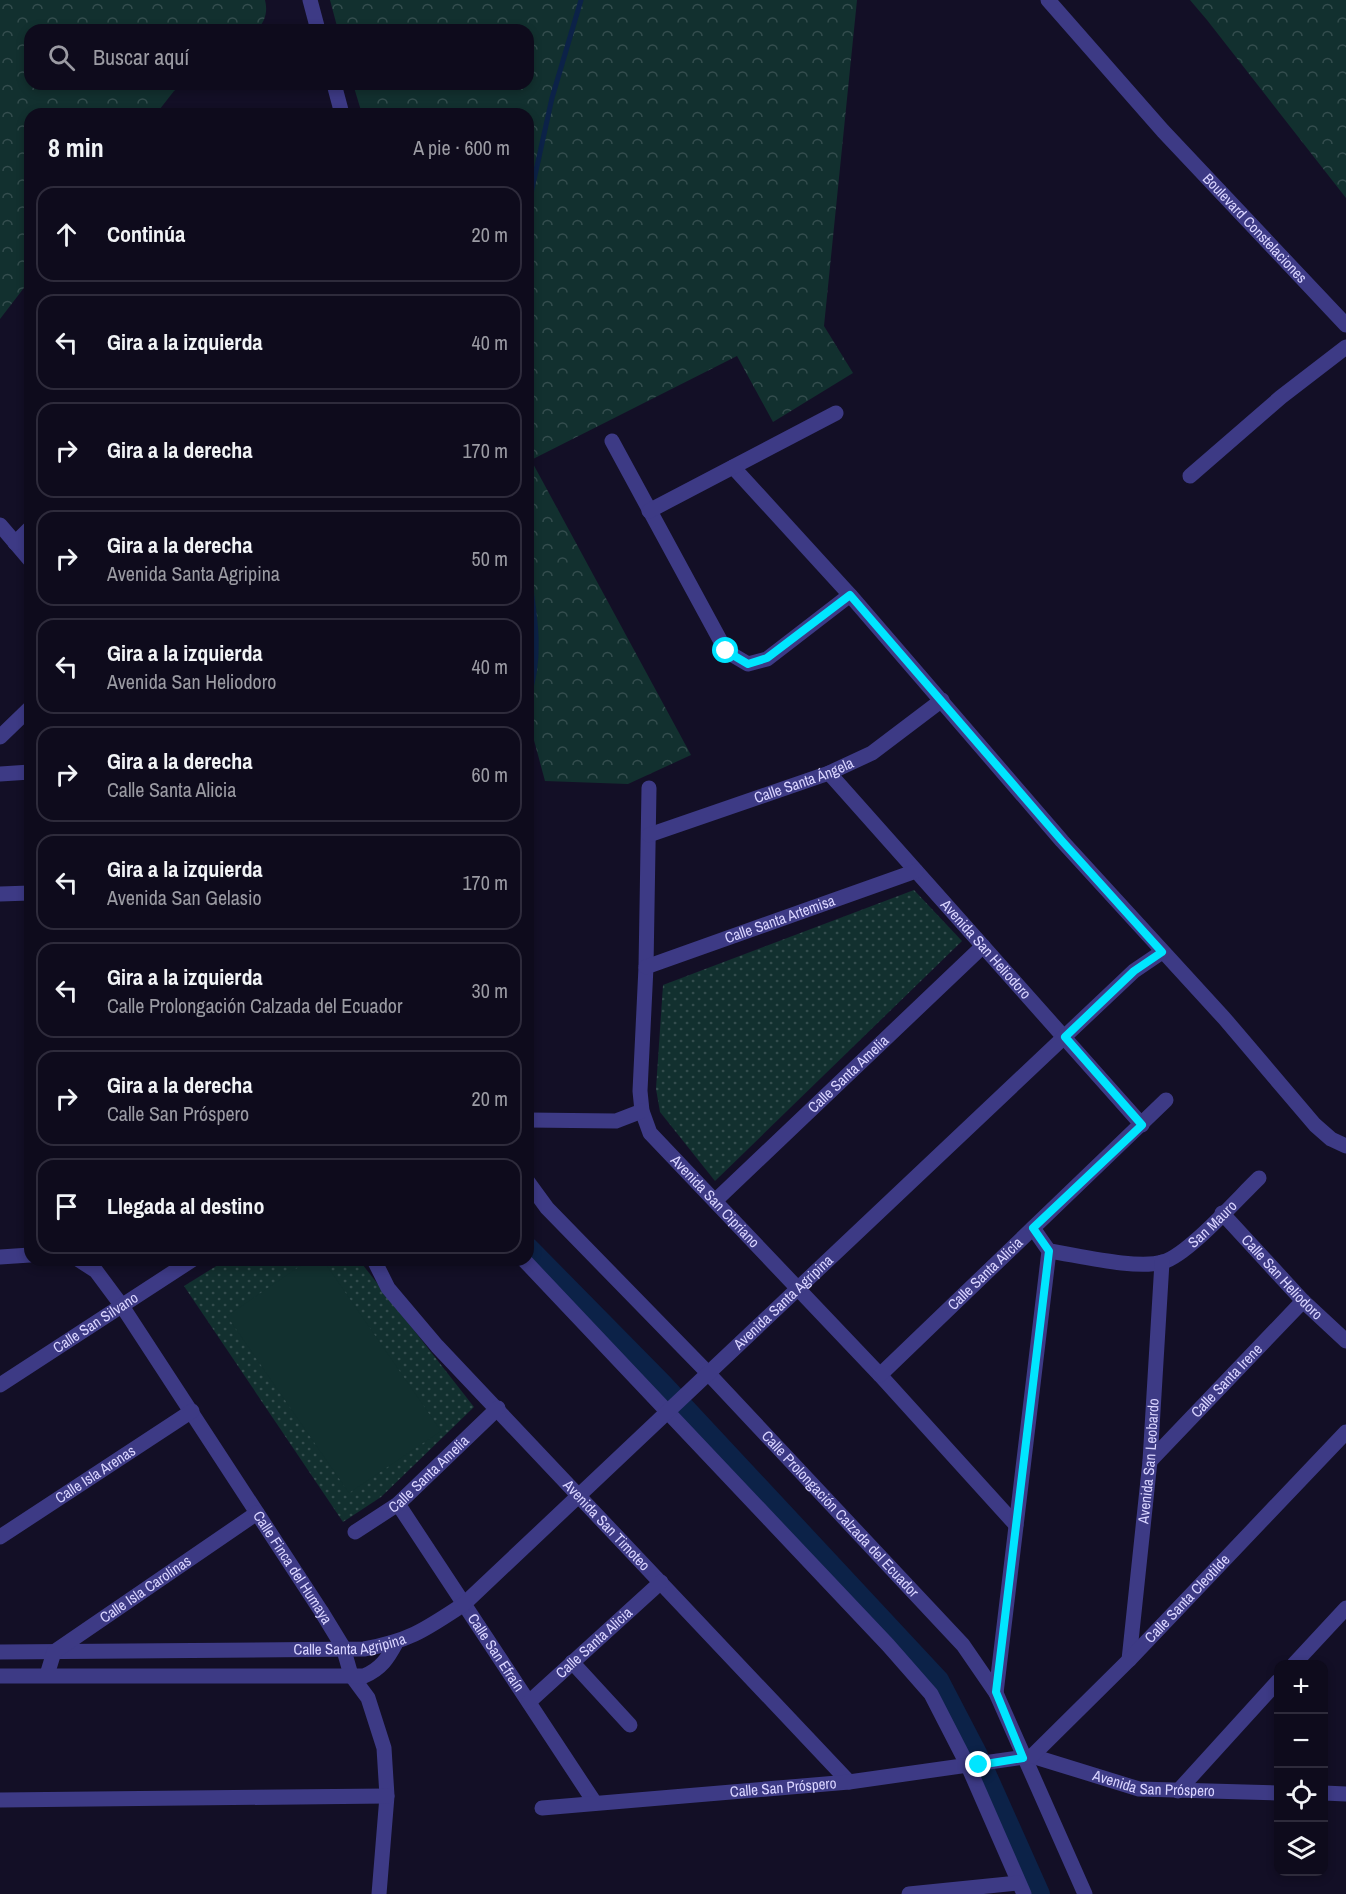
<!DOCTYPE html>
<html lang="es">
<meta charset="utf-8">
<style>
:root{--surface:#0e0b1c;--page:#1c1929;--text:#f1f3f6;--muted:#9b9ba3;--line:#2e2b3b}
body{margin:0;font-family:"Archivo Narrow",sans-serif;background:var(--page);color:var(--text)}
.controls{position:absolute;right:18px;bottom:18px;display:grid;overflow:hidden;border-radius:12px;box-shadow:0 3px 9px #0003}
.controls button{width:54px;height:54px;display:grid;place-items:center;padding:0;border:0;border-bottom:2px solid var(--line);background:var(--surface);color:var(--text);font:30px sans-serif}
.stop{position:absolute;width:18px;height:18px;margin:-14px;border:4px solid #00e5ff;border-radius:50%;background:#fff}
.stop.end{background:#00e5ff;border-color:#fff;box-shadow:0 2px 6px #0008}
.list{margin:0;padding:0;list-style:none}
h2{display:flex;justify-content:space-between;align-items:center;height:78px;margin:0;padding:0 24px;font-size:26px}
h2 small{font-size:20px;font-weight:400;color:var(--muted)}
.list li{display:grid;grid-template-columns:39px 1fr auto;gap:18px;align-items:center;box-sizing:border-box;height:96px;margin:0 12px 12px;padding:0 12px;border:2px solid var(--line);border-radius:18px}
.list b{display:block;font-size:22px;white-space:nowrap}
.list p{margin:0;font-size:20px;white-space:nowrap;color:var(--muted)}
.list em{font-size:20px;font-style:normal;color:var(--muted)}
.icon{flex:none;width:33px;height:33px;fill:none;stroke:currentColor;stroke-width:2;stroke-linecap:round;stroke-linejoin:round}
.map{position:relative;flex:none;width:1346px;height:1894px;overflow:hidden}
.search{position:absolute;background:var(--surface);box-shadow:0 3px 9px #0003;left:24px;top:24px;width:510px;height:66px;display:flex;align-items:center;gap:15px;box-sizing:border-box;padding:0 21px;border-radius:18px;color:var(--muted);font-size:22px}
.panel{position:absolute;background:var(--surface);box-shadow:0 3px 9px #0003;left:24px;top:108px;width:510px;height:1158px;border-radius:18px}
.map>svg:first-child{display:block}
.forest{fill:url(#forest-crowns)}
.park{fill:url(#park-dots)}
.garden{fill:#12302f}
.lines{fill:none;stroke-linecap:round;stroke-linejoin:round}
.stream{stroke:#0c2248;stroke-width:5}
.canal{stroke:#0c2248;stroke-width:20}
.minor{stroke:#3d3a85;stroke-width:15}
.route{stroke:#00e5ff;stroke-width:8}
.labels{text-anchor:middle;stroke-width:4.5;stroke-linejoin:round;paint-order:stroke}
.street-label{font-size:15px;fill:#d9d4ff;stroke:#130f26}
</style>
<div class="map">
<svg width="1346" height="1894" viewBox="0 0 1346 1894">
<defs>
<pattern id="forest-crowns" width="20" height="18" patternUnits="userSpaceOnUse" patternTransform="scale(1.5)"><rect width="20" height="18" fill="#12302f"/><path d="M2 6a3 3 0 1 1 6 0M12 15a3 3 0 1 1 6 0" fill="none" stroke="#344d4e"/></pattern>
<pattern id="park-dots" width="8" height="8" patternUnits="userSpaceOnUse" patternTransform="scale(1.5)"><rect width="8" height="8" fill="#12302f"/><path d="M2 2h.1M6 6h.1" fill="none" stroke="#344d4e" stroke-width="1.8" stroke-linecap="round"/></pattern>
</defs>
<rect width="100%" height="100%" fill="#130f26"/>
<g class="forest">
<path d="M0,0H265C268,12 265,21 257,30H30V84H183L174,91L156,114H30V280L0,319Z"/>
<path d="M330,0H857L824,326L853,373L773,422L737,356L531,460L691,755L628,784L545,781L528,718V114H362L353,84H528V30H338Z"/>
<path d="M1190,0H1346V198L1207,20Z"/>
</g>
<g class="park">
<path d="M914,890L962,941L715,1181L660,1112L656,1089L663,985Z"/>
<path d="M226,1260H359L474,1407L381,1497L343,1522L184,1286Z"/>
</g>
<path class="garden" d="M309,1260H323L441,1431L349,1493L227,1316Z"/>
<g class="lines">
<g class="stream">
<path d="M528,207L552,98L581,0"/>
<path d="M528,569C534,611 543,656 528,697"/>
</g>
<path class="canal" d="M528,1247L663,1384L939,1680L977,1753L1040,1894"/>
<g class="minor">
<path d="M310,0L318,30"/>
<path id="s1" d="M1048,0L1163,131L1346,325"/>
<path d="M334,84L342,114"/>
<path d="M612,441L726,651L748,664L767,659L850,595"/>
<path d="M733,467L850,595L1062,841L1224,1018L1315,1125L1331,1139L1346,1146"/>
<path d="M1190,476L1281,397L1346,347"/>
<path d="M649,511L836,413"/>
<path d="M0,525L30,560"/>
<path d="M15,543L30,528"/>
<path d="M0,737L30,708"/>
<path id="s2" d="M829,773L1142,1125"/>
<path d="M0,774L30,772"/>
<path id="s3" d="M649,788L646,967L640,1091L642,1111L650,1133L880,1375L1016,1525"/>
<path id="s4" d="M649,835L829,773L872,753L942,700"/>
<path d="M0,894L30,893"/>
<path id="s5" d="M646,967L916,871"/>
<path d="M528,1120L616,1121L642,1111"/>
<path id="s6" d="M528,1182L547,1208L707,1372L963,1645L996,1693L1085,1894"/>
<path id="s7" d="M715,1201L983,946"/>
<path id="s8" d="M1222,1213L1303,1301L1346,1341"/>
<path id="s9" d="M1049,1251C1077,1255 1137,1270 1163,1262C1188,1255 1238,1198 1259,1178"/>
<path d="M0,1257L30,1255"/>
<path id="s10" d="M79,1260L96,1271L122,1306L321,1611L343,1647L351,1675L368,1698L384,1748L387,1796L379,1894"/>
<path id="s11" d="M374,1260L388,1288L437,1346L849,1782"/>
<path d="M524,1260L888,1645L931,1694L968,1766L1024,1894"/>
<path id="s12" d="M880,1375L1166,1100"/>
<path id="s13" d="M0,1385L192,1260"/>
<path id="s14" d="M1150,1461L1303,1301"/>
<path id="s15" d="M398,1504L595,1803"/>
<path id="s16" d="M355,1532L398,1504L498,1408"/>
<path id="s17" d="M0,1537L192,1411"/>
<path id="s18" d="M0,1652L364,1649C410,1641 426,1629 464,1604L1134,971L1162,952"/>
<path id="s19" d="M1129,1660L1150,1461L1162,1262"/>
<path d="M572,1662L630,1725"/>
<path d="M1294,1664L1346,1608"/>
<path id="s20" d="M47,1675L54,1652L257,1513"/>
<path d="M0,1676H364C381,1669 388,1658 396,1643"/>
<path d="M996,1693L1049,1251L1033,1228"/>
<path id="s21" d="M529,1702L661,1582"/>
<path id="s22" d="M1032,1756L1139,1789L1278,1793"/>
<path d="M1178,1791L1278,1681"/>
<path d="M1324,1793L1346,1794"/>
<path d="M0,1800L387,1796"/>
<path id="s23" d="M542,1808L849,1782L1032,1756L1129,1660L1346,1432"/>
<path d="M909,1894L1018,1883"/>
</g>
</g>
<g class="lines">
<path class="route" d="M726,651L748,664L767,658L850,595L1062,841L1162,952L1134,971L1065,1037L1142,1125L1033,1228L1049,1251L996,1692L1023,1758L979,1765"/>
</g>
<g class="labels">
<g class="street-label">
<text dy="5" stroke="none"><textPath href="#s1" startOffset="308">Boulevard Constelaciones</textPath></text>
<text dy="5" stroke="none"><textPath href="#s4" startOffset="164">Calle Santa Ángela</textPath></text>
<text dy="5" stroke="none"><textPath href="#s5" startOffset="142">Calle Santa Artemisa</textPath></text>
<text dy="5" stroke="none"><textPath href="#s2" startOffset="236">Avenida San Heliodoro</textPath></text>
<text dy="5" stroke="none"><textPath href="#s7" startOffset="184">Calle Santa Amelia</textPath></text>
<text dy="5" stroke="none"><textPath href="#s3" startOffset="441">Avenida San Cipriano</textPath></text>
<text dy="5" stroke="none"><textPath href="#s9" startOffset="178">San Mauro</textPath></text>
<text dy="5" stroke="none"><textPath href="#s12" startOffset="146">Calle Santa Alicia</textPath></text>
<text dy="5" stroke="none"><textPath href="#s8" startOffset="88">Calle San Heliodoro</textPath></text>
<text dy="5" stroke="none"><textPath href="#s18" startOffset="914">Avenida Santa Agripina</textPath></text>
<text dy="5" stroke="none"><textPath href="#s13" startOffset="114">Calle San Silvano</textPath></text>
<text dy="5" stroke="none"><textPath href="#s14" startOffset="111">Calle Santa Irene</textPath></text>
<text dy="5" stroke="none"><textPath href="#s19" startOffset="200">Avenida San Leobardo</textPath></text>
<text dy="5" stroke="none"><textPath href="#s16" startOffset="94">Calle Santa Amelia</textPath></text>
<text dy="5" stroke="none"><textPath href="#s17" startOffset="114">Calle Isla Arenas</textPath></text>
<text dy="5" stroke="none"><textPath href="#s6" startOffset="456">Calle Prolongación Calzada del Ecuador</textPath></text>
<text dy="5" stroke="none"><textPath href="#s11" startOffset="354">Avenida San Timoteo</textPath></text>
<text dy="5" stroke="none"><textPath href="#s10" startOffset="376">Calle Finca del Humaya</textPath></text>
<text dy="5" stroke="none"><textPath href="#s20" startOffset="135">Calle Isla Carolinas</textPath></text>
<text dy="5" stroke="none"><textPath href="#s23" startOffset="714">Calle Santa Cleotilde</textPath></text>
<text dy="5" stroke="none"><textPath href="#s21" startOffset="88">Calle Santa Alicia</textPath></text>
<text dy="5" stroke="none"><textPath href="#s18" startOffset="350">Calle Santa Agripina</textPath></text>
<text dy="5" stroke="none"><textPath href="#s15" startOffset="178">Calle San Efraín</textPath></text>
<text dy="5" stroke="none"><textPath href="#s22" startOffset="126">Avenida San Próspero</textPath></text>
<text dy="5" stroke="none"><textPath href="#s23" startOffset="242">Calle San Próspero</textPath></text>
</g>
</g>
</svg>
<div class="controls">
<button>+</button>
<button>−</button>
<button><svg class="icon" aria-label="locate" viewBox="0 0 24 24"><circle cx="12" cy="12" r="6"/><path d="M12 2v4M12 18v4M2 12h4M18 12h4"/></svg></button>
<button><svg class="icon" aria-label="layers" viewBox="0 0 24 24"><path d="M12 4l9 5-9 5-9-5zM3 14l9 5 9-5"/></svg></button>
</div>
<div class="stop" style="left:726px;top:651px"></div>
<div class="stop end" style="left:979px;top:1765px"></div>
<div class="search"><svg class="icon" aria-label="search" viewBox="0 0 24 24"><circle cx="10" cy="10" r="6"/><path d="M15 15l6 6"/></svg>Buscar aquí</div>
<section class="panel">
<h2>8 min<small>A pie · 600 m</small></h2>
<ul class="list">
<li><svg class="icon" aria-label="ahead" viewBox="0 0 24 24"><path d="M12 20V5M6 11l6-6 6 6"/></svg><div><b>Continúa</b></div><em>20 m</em></li>
<li><svg class="icon" aria-label="left" viewBox="0 0 24 24"><path d="M17 20v-9H6M10 6l-5 5 5 5"/></svg><div><b>Gira a la izquierda</b></div><em>40 m</em></li>
<li><svg class="icon" aria-label="right" viewBox="0 0 24 24"><path d="M7 20v-9h11M14 6l5 5-5 5"/></svg><div><b>Gira a la derecha</b></div><em>170 m</em></li>
<li><svg class="icon" aria-label="right" viewBox="0 0 24 24"><path d="M7 20v-9h11M14 6l5 5-5 5"/></svg><div><b>Gira a la derecha</b><p>Avenida Santa Agripina</p></div><em>50 m</em></li>
<li><svg class="icon" aria-label="left" viewBox="0 0 24 24"><path d="M17 20v-9H6M10 6l-5 5 5 5"/></svg><div><b>Gira a la izquierda</b><p>Avenida San Heliodoro</p></div><em>40 m</em></li>
<li><svg class="icon" aria-label="right" viewBox="0 0 24 24"><path d="M7 20v-9h11M14 6l5 5-5 5"/></svg><div><b>Gira a la derecha</b><p>Calle Santa Alicia</p></div><em>60 m</em></li>
<li><svg class="icon" aria-label="left" viewBox="0 0 24 24"><path d="M17 20v-9H6M10 6l-5 5 5 5"/></svg><div><b>Gira a la izquierda</b><p>Avenida San Gelasio</p></div><em>170 m</em></li>
<li><svg class="icon" aria-label="left" viewBox="0 0 24 24"><path d="M17 20v-9H6M10 6l-5 5 5 5"/></svg><div><b>Gira a la izquierda</b><p>Calle Prolongación Calzada del Ecuador</p></div><em>30 m</em></li>
<li><svg class="icon" aria-label="right" viewBox="0 0 24 24"><path d="M7 20v-9h11M14 6l5 5-5 5"/></svg><div><b>Gira a la derecha</b><p>Calle San Próspero</p></div><em>20 m</em></li>
<li><svg class="icon" aria-label="arrive" viewBox="0 0 24 24"><path d="M6 21V4h12l-3 4 3 4H6"/></svg><div><b>Llegada al destino</b></div></li>
</ul>
</section>
</div>
